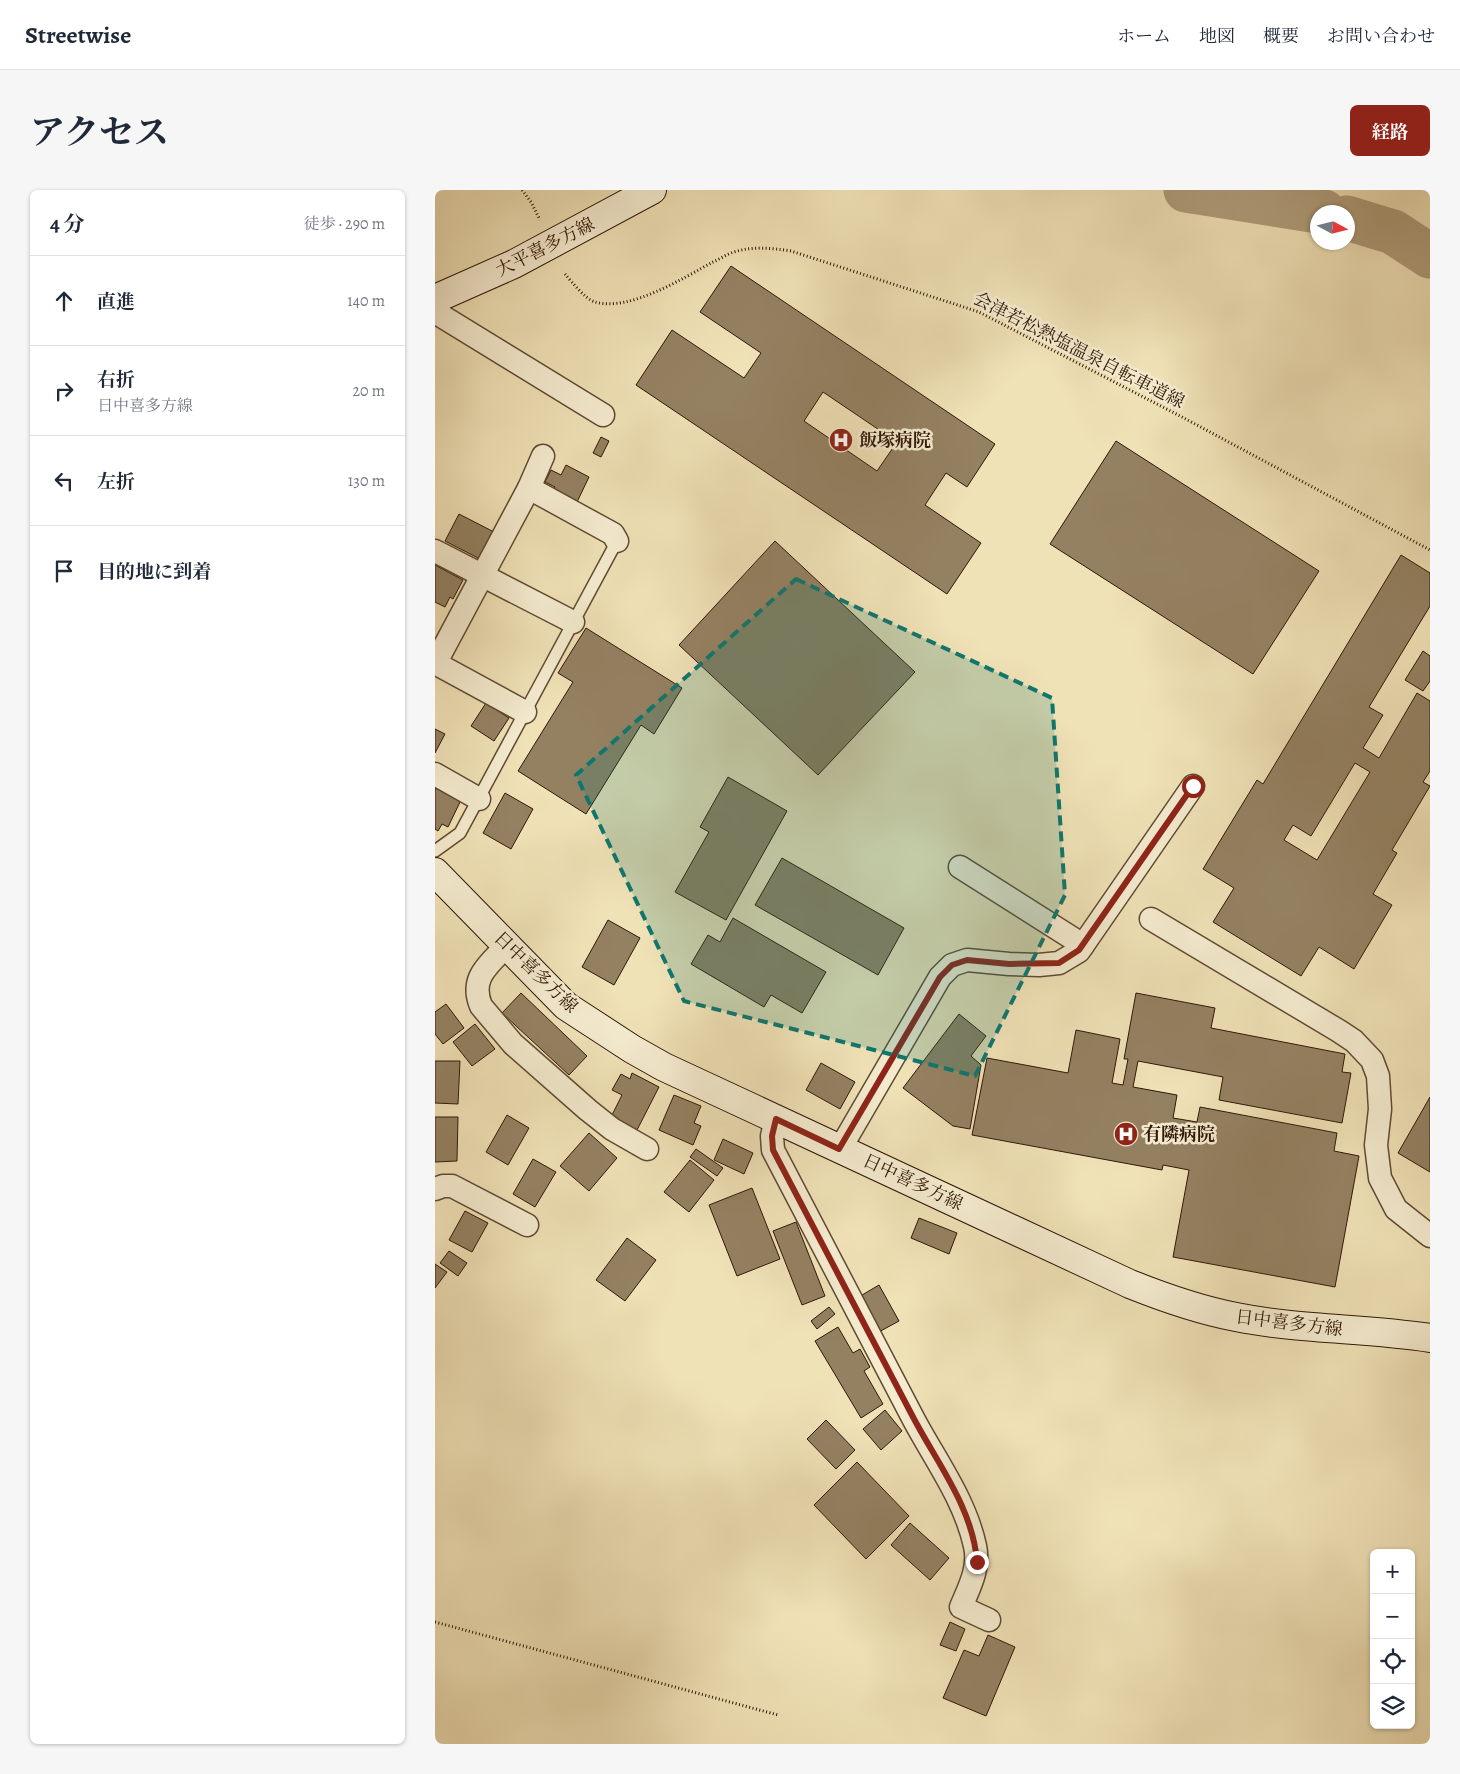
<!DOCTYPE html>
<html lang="ja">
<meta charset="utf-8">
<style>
:root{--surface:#fff;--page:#f6f6f7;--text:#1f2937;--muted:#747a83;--line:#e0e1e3;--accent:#8f2418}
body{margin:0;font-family:Alegreya,"Noto Serif JP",serif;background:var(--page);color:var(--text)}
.controls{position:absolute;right:15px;bottom:15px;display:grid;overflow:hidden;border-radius:8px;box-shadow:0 1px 4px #0004}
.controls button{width:45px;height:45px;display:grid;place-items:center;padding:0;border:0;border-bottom:1px solid var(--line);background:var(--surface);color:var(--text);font:25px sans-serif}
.compass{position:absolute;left:875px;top:15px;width:45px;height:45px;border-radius:50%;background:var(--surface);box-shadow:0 1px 4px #0004;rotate:97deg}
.stop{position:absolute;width:15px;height:15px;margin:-11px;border:4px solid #8f2418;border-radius:50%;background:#fff}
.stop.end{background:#8f2418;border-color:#fff;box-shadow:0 1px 5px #0008}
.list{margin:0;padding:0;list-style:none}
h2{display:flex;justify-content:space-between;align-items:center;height:65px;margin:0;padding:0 20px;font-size:21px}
h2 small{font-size:16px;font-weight:400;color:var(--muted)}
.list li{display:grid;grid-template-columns:32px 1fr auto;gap:15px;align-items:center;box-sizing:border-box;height:90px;padding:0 20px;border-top:1px solid var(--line)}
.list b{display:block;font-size:19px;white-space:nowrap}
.list p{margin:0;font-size:16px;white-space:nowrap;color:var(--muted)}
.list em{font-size:16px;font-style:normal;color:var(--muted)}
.icon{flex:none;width:28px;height:28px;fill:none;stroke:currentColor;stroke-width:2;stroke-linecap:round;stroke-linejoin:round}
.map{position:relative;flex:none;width:995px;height:1554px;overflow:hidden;border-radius:8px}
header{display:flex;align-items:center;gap:30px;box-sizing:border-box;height:70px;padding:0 25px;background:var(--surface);border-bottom:1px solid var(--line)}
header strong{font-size:24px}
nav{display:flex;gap:28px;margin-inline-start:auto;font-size:18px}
.intro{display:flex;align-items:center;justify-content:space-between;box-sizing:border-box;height:120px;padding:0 30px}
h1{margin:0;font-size:35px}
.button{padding:12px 22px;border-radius:8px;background:var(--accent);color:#fff;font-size:18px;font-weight:700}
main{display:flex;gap:30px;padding:0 30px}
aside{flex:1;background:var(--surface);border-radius:8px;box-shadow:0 1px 4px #0004}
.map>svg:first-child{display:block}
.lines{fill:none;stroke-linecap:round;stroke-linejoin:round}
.river{stroke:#af9d7b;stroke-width:45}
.building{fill:#948162;stroke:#301706;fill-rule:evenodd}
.service-casing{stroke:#604a32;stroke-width:14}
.minor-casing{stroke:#604a32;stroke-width:25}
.secondary-casing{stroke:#301706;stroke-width:30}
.path{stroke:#301706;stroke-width:3;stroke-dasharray:1 2.5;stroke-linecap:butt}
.service{stroke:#f5ecd0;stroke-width:11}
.minor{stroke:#f5ecd0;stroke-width:22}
.secondary{stroke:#f5ecd0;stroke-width:28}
.route{stroke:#8f2418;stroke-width:6}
.marked{fill:#0f766e;fill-opacity:0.2;stroke:#0f766e;stroke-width:4;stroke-dasharray:10 6;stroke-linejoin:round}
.labels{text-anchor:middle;stroke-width:5;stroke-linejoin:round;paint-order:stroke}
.street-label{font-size:18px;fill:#301706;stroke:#f5ecd0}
.poi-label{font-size:18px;font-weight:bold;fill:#301706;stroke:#f5ecd0;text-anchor:start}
</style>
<header>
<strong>Streetwise</strong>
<nav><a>ホーム</a><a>地図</a><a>概要</a><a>お問い合わせ</a></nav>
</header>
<div class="intro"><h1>アクセス</h1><a class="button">経路</a></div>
<main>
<aside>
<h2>4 分<small>徒歩 · 290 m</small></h2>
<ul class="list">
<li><svg class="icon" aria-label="ahead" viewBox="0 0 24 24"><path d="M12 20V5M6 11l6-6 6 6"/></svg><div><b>直進</b></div><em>140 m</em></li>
<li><svg class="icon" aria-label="right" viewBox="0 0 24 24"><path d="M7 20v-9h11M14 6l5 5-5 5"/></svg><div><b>右折</b><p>日中喜多方線</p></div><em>20 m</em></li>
<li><svg class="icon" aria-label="left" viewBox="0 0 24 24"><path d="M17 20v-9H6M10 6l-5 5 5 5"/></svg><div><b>左折</b></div><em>130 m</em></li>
<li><svg class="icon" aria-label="arrive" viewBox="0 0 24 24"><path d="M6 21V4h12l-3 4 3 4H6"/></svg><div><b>目的地に到着</b></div></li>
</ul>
</aside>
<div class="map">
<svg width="995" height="1554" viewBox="0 0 995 1554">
<rect width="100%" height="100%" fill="#f0e2b7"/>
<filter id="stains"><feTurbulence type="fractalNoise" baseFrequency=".004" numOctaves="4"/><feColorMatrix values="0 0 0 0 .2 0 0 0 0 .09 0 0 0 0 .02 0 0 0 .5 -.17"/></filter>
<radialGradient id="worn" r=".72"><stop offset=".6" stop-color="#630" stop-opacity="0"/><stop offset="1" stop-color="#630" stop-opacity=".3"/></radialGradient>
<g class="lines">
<g class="river">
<path d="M751,0L889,22"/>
<path d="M912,28L958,42L995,66"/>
</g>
</g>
<g class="building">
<path d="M296,76L560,254L532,297L511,283L490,315L546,353L512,404L201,195L237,140L309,188L326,163L265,122ZM388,202L462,252L442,281L369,231Z"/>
<path d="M166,247L174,251L166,267L158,263Z"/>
<path d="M681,251L884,381L818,484L615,354Z"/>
<path d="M131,275L154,287L142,312L118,300L120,297L110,292L116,280L126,285Z"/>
<path d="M24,324L59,342L45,369L10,351Z"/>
<path d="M340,351L480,482L383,585L244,455Z"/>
<path d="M966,365L995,383V416L934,517L948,525L928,558L944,568L982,503L995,511V581L988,592L995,596L957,660L962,663L938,704L957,715L919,779L884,757L866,786L778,732L799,698L768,679L822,590L828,594ZM920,573L935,582L882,670L849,650L858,635L876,646Z"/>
<path d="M0,375L28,390L18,409L15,407L10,417L0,412Z"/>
<path d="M151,438L247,498L219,544L206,535L151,624L83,581L138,492L123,483Z"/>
<path d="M988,461L995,466V491L988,501L970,490Z"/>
<path d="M51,513L74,528L59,551L36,536Z"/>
<path d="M0,539L10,544L0,563Z"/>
<path d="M293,587L352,621L291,730L240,702L274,642L265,637Z"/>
<path d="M0,598L26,610L13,637L7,634L3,641L0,639Z"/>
<path d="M70,603L98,619L76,659L48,643Z"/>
<path d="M347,668L469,738L443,785L320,715Z"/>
<path d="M298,728L391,782L367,823L336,805L329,817L256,774L273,745L285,752Z"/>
<path d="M173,730L205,748L179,795L147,777Z"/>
<path d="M86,803L152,866L134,885L67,823Z"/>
<path d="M701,803L780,818L776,838L910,864L907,882L916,883L907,933L784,910L788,887L703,871L698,897L742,905L738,928L762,932L765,917L902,943L899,961L924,966L900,1097L738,1067L754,980L728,975L727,980L537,945L552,868L633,883L641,840L685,849L677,893L688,895L693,869H689Z"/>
<path d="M11,814L29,838L8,854L0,844V822Z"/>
<path d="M524,824L551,846L536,866L546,875L535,939L518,936L468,898Z"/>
<path d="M40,834L60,859L37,876L18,852Z"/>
<path d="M0,871H25L23,914L0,913Z"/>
<path d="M386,873L420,892L405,919L371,900Z"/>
<path d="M197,883L224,897L202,940L176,927L187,905L177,900L186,884L195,889Z"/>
<path d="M239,905L266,916L259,933L266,936L258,955L224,940Z"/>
<path d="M995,907V982L963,963Z"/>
<path d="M72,925L94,938L73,975L51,962Z"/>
<path d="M0,927H23L22,971L0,972Z"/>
<path d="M154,943L182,968L154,1001L125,976Z"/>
<path d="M288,949L318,963L309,984L279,970Z"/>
<path d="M261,959L288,978L282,986L255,967Z"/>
<path d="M98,969L121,982L100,1017L78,1004Z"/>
<path d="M255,970L279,990L254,1022L229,1002Z"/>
<path d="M317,998L345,1069L302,1086L274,1015Z"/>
<path d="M30,1021L53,1033L37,1062L14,1050Z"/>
<path d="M484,1028L522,1043L514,1064L476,1048Z"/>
<path d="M361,1032L390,1106L367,1115L338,1041Z"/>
<path d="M192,1048L221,1070L190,1111L161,1090Z"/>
<path d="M14,1061L32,1073L23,1086L5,1073Z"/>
<path d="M0,1074L12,1082L0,1098Z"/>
<path d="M444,1095L464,1131L442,1143L422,1108Z"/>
<path d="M394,1117L400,1124L382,1139L376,1131Z"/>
<path d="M403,1137L418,1163L425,1159L435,1177L429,1181L448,1214L426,1228L380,1151Z"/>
<path d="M450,1220L467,1241L446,1260L428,1239Z"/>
<path d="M391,1230L420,1260L401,1279L372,1249Z"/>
<path d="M422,1272L474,1326L431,1369L379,1315Z"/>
<path d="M475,1333L514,1368L495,1390L456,1355Z"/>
<path d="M515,1432L530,1439L521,1461L505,1455Z"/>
<path d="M553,1445L580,1457L551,1526L508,1508L529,1460L544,1466Z"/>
</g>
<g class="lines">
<g class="service-casing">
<path id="service" d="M0,661L25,643L182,351"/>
</g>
<g class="minor-casing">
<g id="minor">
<path d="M0,122L168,225"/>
<path d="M94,298L178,344L182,351"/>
<path d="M0,361L138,432"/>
<path d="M0,473L90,522"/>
<path d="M0,474L94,298L108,266"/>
<path d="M0,584L44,609"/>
<path d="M525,677L648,755"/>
<path d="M716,729L904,841L919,851L937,870L943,886L945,919L941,955L945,988L961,1019L995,1046"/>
<path d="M72,755C55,774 34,787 46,816L78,854L153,920L177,939L212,959"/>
<path d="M341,929L337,946L338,960C385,1050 432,1140 479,1230C501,1271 530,1310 540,1356C545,1378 534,1398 526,1417L554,1430"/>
<path d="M405,959L505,787L517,775L532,770L574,774L604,775L624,773L644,761L758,596"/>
<path d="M0,999L8,996H17L92,1035"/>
</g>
</g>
<g class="secondary-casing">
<g id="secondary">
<path d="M0,109L79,74L217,0"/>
<path d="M0,682L131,816L197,859L229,877L695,1094C730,1108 764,1120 801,1127C865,1140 931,1138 995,1148"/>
</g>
</g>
<g class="path">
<path d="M87,0L96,12L105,30"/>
<path d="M130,84C137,92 150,109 160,112C195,122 248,88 278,72C285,69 292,64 299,62C318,56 336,58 356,61L544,122L747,227L995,360"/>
<path d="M0,1432L343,1525"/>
</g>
<use href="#service" class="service"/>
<use href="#minor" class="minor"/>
<use href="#secondary" class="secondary"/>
</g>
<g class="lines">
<path class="route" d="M542,1372C538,1318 502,1273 478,1227C431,1138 385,1049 338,960L337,946L341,929L404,959L505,787L517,775L532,770L574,774L624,773L644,760L758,596"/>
</g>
<path class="marked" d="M361,389L617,508L630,705L540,886L249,811L141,585Z"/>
<defs>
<g id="hospital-disc" transform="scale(1.25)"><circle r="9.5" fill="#8f2418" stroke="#f5ecd0"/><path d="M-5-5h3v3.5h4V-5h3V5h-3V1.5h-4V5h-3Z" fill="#fff"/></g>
</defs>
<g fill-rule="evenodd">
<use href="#hospital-disc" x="406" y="250"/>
<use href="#hospital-disc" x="691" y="944"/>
</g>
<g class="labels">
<g class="street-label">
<text transform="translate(110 57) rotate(-27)" y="6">大平喜多方線</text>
<text transform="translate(644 160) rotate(27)" y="6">会津若松熱塩温泉自転車道線</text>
<text transform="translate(101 782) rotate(44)" y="6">日中喜多方線</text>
<text transform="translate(478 992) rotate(25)" y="6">日中喜多方線</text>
<text transform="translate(854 1133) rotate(7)" y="6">日中喜多方線</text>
</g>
<g class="poi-label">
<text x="424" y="256">飯塚病院</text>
<text x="708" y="950">有隣病院</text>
</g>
</g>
<rect width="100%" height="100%" filter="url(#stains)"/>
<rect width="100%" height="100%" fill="url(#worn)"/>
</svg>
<div class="controls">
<button>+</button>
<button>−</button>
<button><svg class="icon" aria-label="locate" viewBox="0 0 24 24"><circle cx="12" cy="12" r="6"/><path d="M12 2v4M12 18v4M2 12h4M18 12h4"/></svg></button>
<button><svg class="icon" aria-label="layers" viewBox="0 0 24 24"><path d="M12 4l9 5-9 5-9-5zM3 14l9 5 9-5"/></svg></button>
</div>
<svg class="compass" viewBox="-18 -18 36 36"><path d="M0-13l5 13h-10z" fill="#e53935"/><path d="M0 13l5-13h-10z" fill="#747a83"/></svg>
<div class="stop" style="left:758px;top:596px"></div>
<div class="stop end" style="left:542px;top:1372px"></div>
</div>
</main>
